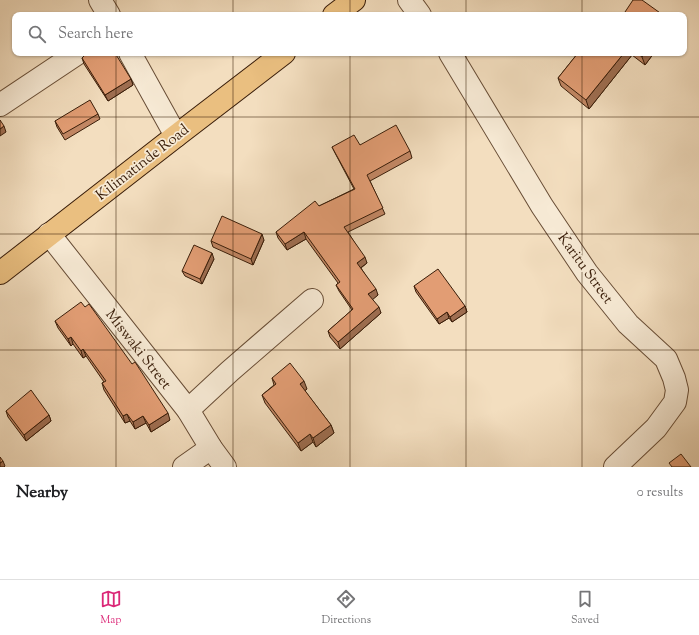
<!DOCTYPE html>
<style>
:root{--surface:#fff;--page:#f6f6f6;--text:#202124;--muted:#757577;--line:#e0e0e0;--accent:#db2777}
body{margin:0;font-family:"Sorts Mill Goudy",serif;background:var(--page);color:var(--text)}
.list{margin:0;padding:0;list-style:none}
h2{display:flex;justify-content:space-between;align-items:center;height:52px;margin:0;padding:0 16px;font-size:17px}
h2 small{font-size:13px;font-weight:400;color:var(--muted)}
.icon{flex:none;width:22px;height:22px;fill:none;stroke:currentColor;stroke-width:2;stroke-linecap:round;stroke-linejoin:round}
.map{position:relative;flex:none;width:699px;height:467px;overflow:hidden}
.search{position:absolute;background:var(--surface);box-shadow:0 1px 3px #0004;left:12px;right:12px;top:12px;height:44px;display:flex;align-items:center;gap:10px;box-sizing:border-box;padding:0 14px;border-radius:8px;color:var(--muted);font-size:15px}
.sheet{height:112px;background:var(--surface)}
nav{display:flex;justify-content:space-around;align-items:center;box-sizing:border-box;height:56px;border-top:1px solid var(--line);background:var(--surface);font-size:11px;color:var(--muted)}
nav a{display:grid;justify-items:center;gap:2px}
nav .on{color:var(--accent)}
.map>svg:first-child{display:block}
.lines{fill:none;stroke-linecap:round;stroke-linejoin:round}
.minor-casing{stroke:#684d36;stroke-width:24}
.major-casing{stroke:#391d09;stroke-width:24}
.minor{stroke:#f7ead5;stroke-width:22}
.major{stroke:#eabf80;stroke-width:22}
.wall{fill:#c28764;stroke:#391d09}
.shaded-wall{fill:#9e6e51;stroke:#391d09}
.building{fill:#e29d74;stroke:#391d09}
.grid{fill:none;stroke:#391d09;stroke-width:1;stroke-opacity:0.55}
.labels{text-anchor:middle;stroke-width:3.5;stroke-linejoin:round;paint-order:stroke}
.street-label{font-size:15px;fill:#391d09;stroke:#f7ead5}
</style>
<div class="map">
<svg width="699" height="467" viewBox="0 0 699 467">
<rect width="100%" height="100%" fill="#f3debf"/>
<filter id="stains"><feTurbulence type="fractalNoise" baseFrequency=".005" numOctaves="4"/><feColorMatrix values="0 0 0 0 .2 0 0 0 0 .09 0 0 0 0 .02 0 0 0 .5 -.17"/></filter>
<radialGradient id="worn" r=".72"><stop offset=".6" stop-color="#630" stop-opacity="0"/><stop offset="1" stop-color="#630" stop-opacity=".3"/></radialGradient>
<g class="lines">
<g class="minor-casing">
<g id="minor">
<path d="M100,0L109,15"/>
<path d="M409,0L420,15"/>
<path d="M130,53L176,136"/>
<path d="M450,53L542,206L587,273L628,324L666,359L674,378L677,390L675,402L656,428L615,467"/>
<path d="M0,105L78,53"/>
<path d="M49,234L188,410L211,448L225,467"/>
<path d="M188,410L230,371L312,300"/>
<path d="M184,467L211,448"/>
</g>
</g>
<g class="major-casing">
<g id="major">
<path d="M334,15L354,0"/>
<path d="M0,273L176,136L284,53"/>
</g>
</g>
<use href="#minor" class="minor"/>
<use href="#major" class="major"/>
</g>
<g class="wall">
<path d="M578,53H654L645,65L632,55L589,109L561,86L558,78Z"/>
<path d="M82,58L131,79L133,85L108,101L84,64Z"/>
<path d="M98,114L100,119L65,140L57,127L55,121Z"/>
<path d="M360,145L410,151L412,158L370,181L385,214L348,232L367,263L361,268L378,295L372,299L381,313L340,349L330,337L328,331L352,310L339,291L336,285L338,283L306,239L287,250L278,238L276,232L319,206L354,189L335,153L332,147Z"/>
<path d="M264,240L253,265L213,247L211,241Z"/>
<path d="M214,259L202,284L185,276L182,271Z"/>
<path d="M414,286L465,306L467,312L452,322L449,318L439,324L416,292Z"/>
<path d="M55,321L170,420L151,432L146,423L135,429L130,421L125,423L104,390L102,383L104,382L86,356L83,358L73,344L71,346L58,328Z"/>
<path d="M272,378L307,389L305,391L331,425L334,433L316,447L313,442L301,451L265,403L262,395L274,385Z"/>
<path d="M6,411L49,415L51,421L26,441L8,417Z"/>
</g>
<g class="shaded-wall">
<path d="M624,53H631L632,55L589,109L586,100Z"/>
<path d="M645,53H654L645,65L642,57Z"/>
<path d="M131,79L133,85L108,101L105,95Z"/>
<path d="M4,126L6,132L0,136V129Z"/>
<path d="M304,232L306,239L287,250L285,244Z"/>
<path d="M262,234L264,240L253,265L251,259Z"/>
<path d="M212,253L214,259L202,284L200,279Z"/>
<path d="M365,257L367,263L359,269L357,263Z"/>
<path d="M376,289L378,295L371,301L368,294Z"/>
<path d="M465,306L467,312L452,322L450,317Z"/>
<path d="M379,307L381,313L340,349L338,342Z"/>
<path d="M447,312L449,318L439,324L437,319Z"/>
<path d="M71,337L73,344L71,346L68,339Z"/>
<path d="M83,349L86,356L83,358L81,351Z"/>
<path d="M304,381L307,389L303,392L300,384Z"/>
<path d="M168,413L170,420L151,432L149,425Z"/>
<path d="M127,414L130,421L125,423L123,416Z"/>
<path d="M49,415L51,421L26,441L24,435Z"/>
<path d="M143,416L146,423L135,429L133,422Z"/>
<path d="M331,425L334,433L316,447L313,438Z"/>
<path d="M310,434L313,442L301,451L298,443Z"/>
<path d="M3,461L5,466L4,467H0V463Z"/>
</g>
<g class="building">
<path d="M633,0H642L663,15H623Z"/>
<path d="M87,53H115L131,79L105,95L82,58Z"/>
<path d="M578,53H624L586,100L558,78Z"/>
<path d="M637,53H645L642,57Z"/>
<path d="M90,100L98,114L63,134L55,121Z"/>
<path d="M0,120L4,126L0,129Z"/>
<path d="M396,125L410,151L367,175L383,208L344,227L365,257L357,263L376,289L368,294L379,307L338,342L328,331L353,309L336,285L340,282L304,232L285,244L276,232L315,201L319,206L355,189L332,147L354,135L360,145Z"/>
<path d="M222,216L262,234L251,259L211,241Z"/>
<path d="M194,245L212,253L200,279L182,271Z"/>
<path d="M438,269L465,306L450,317L447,312L437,319L414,286Z"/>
<path d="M81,302L85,307L89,304L132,364L135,362L168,413L149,425L143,416L133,422L127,414L123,416L102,383L106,381L83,349L81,351L71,337L68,339L55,321Z"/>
<path d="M290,363L304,381L300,384L331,425L313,438L310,434L298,443L262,395L276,384L272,378Z"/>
<path d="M31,390L49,415L24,435L6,411Z"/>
<path d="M681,454L691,467H672L669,463Z"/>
<path d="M0,457L3,461L0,463Z"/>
</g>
<path class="grid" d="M116,0V15M233,0V15M350,0V15M466,0V15M582,0V15M116,53V467M233,53V467M350,53V467M466,53V467M582,53V467M0,117H699M0,234H699M0,350H699"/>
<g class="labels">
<g class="street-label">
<text transform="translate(142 162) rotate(-38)" y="5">Kilimatinde Road</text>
<text transform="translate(586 268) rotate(54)" y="5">Karitu Street</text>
<text transform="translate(139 349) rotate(52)" y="5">Miswaki Street</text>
</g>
</g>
<rect width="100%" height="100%" filter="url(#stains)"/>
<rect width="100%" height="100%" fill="url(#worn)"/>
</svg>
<div class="search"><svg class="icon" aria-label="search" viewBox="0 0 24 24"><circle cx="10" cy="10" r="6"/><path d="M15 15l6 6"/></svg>Search here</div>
</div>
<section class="sheet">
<h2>Nearby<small>0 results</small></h2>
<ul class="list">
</ul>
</section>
<nav>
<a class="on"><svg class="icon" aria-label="map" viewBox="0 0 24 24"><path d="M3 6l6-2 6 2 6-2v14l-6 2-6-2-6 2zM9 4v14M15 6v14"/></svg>Map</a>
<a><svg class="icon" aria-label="directions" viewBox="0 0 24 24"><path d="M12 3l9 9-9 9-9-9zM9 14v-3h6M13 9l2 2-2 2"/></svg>Directions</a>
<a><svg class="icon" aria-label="saved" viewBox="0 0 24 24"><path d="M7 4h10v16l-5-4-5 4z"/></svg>Saved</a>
</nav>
